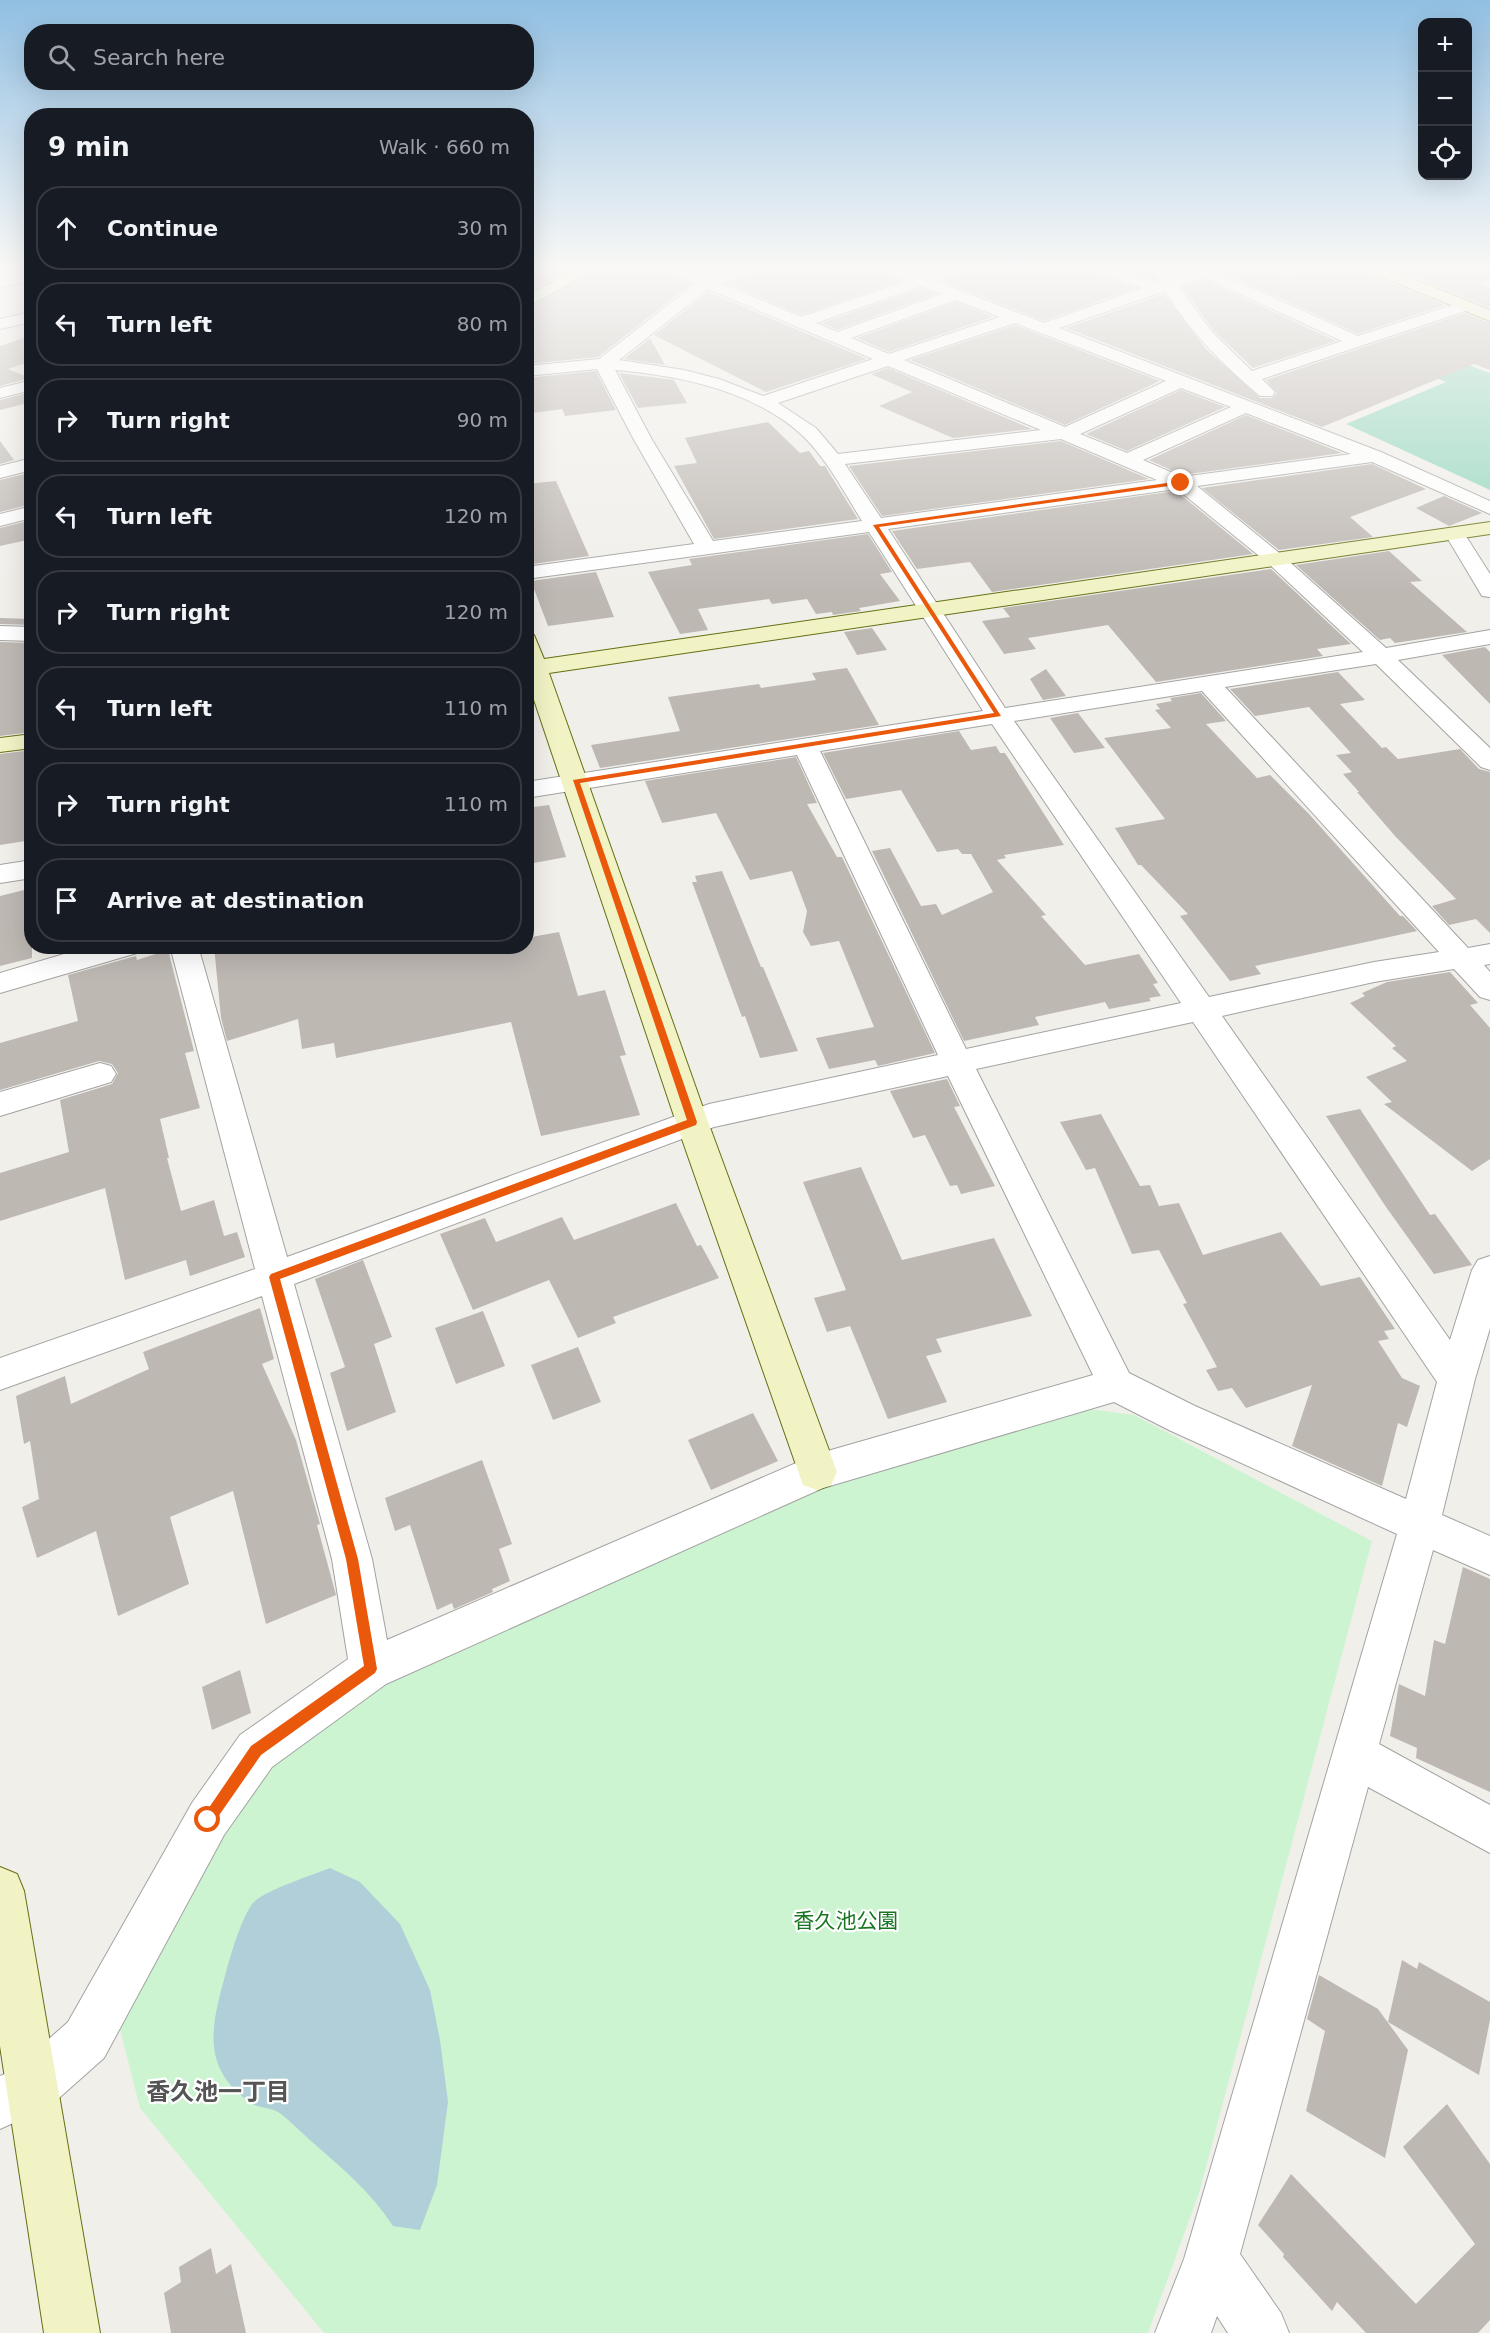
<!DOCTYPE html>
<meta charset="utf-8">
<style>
:root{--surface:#171b24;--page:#242831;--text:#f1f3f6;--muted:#9ea1a6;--line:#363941}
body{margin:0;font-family:"DejaVu Sans","Noto Sans JP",sans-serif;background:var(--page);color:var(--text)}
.controls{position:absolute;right:18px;top:18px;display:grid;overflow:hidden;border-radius:12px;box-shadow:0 6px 24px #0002}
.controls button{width:54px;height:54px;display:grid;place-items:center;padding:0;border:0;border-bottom:2px solid var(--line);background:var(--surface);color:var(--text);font:30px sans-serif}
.stop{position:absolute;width:18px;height:18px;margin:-14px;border:4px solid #ea580c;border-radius:50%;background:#fff}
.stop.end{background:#ea580c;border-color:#fff;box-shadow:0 2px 6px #0008}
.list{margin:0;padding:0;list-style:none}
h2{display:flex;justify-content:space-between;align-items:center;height:78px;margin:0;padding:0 24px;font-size:26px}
h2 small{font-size:20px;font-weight:400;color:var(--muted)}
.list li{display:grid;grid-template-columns:39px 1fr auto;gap:18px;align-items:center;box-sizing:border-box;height:84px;margin:0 12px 12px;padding:0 12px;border:2px solid var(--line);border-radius:24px}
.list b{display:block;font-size:22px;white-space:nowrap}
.list em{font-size:20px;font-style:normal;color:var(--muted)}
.icon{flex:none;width:33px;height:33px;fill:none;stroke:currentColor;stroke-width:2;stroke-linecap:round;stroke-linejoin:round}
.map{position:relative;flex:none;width:1490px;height:2333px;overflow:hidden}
.search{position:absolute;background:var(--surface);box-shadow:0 6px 24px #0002;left:24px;top:24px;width:510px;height:66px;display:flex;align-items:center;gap:15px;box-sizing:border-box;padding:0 21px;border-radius:24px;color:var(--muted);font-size:22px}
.panel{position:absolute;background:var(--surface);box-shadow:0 6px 24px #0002;left:24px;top:108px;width:510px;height:846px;border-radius:24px}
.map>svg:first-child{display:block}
.park{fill:#cdf4d1}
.pitch{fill:#92d6bc}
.water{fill:#b0cfd9}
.building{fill:#beb8b3}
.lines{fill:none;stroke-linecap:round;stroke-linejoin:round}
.street-casing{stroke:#a3a3a3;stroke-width:2}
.secondary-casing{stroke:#656f12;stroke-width:2}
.street{fill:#fff;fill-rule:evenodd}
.secondary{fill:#f1f3c5;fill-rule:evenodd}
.route{fill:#ea580c}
.labels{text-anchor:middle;stroke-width:4.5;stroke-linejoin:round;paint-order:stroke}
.near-park-label{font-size:21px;fill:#197622;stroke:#fff}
.near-neighbourhood-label{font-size:24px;font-weight:bold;fill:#555;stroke:#fff}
</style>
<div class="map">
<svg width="1490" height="2333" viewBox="0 0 1490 2333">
<rect width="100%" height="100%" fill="#f1efea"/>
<path class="park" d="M1075,1407L1134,1415L1372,1541L1199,2193L1148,2333H324L140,2108L119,2025L237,1800L313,1720L788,1493Z"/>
<path class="pitch" d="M1455,360L1490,373V490L1346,424L1446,382L1423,372Z"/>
<path class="water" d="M330,1868L360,1882L400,1924L430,1990L440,2040L448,2102L437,2185L420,2230L393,2226C371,2192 342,2168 311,2141C301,2132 291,2122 281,2114C273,2107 260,2109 251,2103C199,2067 212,2024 226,1972C231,1954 241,1920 252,1904C262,1891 313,1875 330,1868Z"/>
<g class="building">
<path d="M526,268H573L526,293Z"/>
<path d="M599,268H662L691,284L598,357L526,364V310Z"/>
<path d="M760,268H879L901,281L801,315L727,283L757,273Z"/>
<path d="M967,268H1091L1094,273L1135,288L1044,321L942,281L964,273Z"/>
<path d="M1123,268H1152L1157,281Z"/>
<path d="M1224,268H1270L1289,275L1312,268H1363L1366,273L1445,305L1358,334L1221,271Z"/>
<path d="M1393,268H1490V279L1476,283L1490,288V308Z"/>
<path d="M1203,279L1336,341L1253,368L1214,331L1182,287Z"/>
<path d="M921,288L936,294L837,330L822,323Z"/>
<path d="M708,292L867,359L766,392L654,335Z"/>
<path d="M1164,294L1206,349L1260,398H1272L1277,393L1266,380L1465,313L1490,323V370L1474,364L1322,427L1066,328Z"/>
<path d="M956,302L993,317L889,352L857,338Z"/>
<path d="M1015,325L1160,381L1065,425L910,360Z"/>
<path d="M32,335V361L8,369L30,378L0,386V346Z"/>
<path d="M650,338L665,365L624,359Z"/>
<path d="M888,368L1032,429L953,438L879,406L912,392L871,374Z"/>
<path d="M596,371L616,410L565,416L562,409L526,414V378Z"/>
<path d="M619,373L674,380L687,403L638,408Z"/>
<path d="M1181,390L1225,407L1127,451L1086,434Z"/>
<path d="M32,392V402L0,410V400Z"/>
<path d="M1246,415L1342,453L1182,475L1149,460Z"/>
<path d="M768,422L800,453L809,451L820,466H825L858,519L714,539L674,466L697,463L685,438Z"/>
<path d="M0,441L14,460L0,464Z"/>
<path d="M1061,441L1149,479L882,516L849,466Z"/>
<path d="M1372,464L1426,489L1350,517L1373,537L1279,550L1202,488Z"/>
<path d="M25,474L32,483V504L0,512V480Z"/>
<path d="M556,481L589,556L526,565V484Z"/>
<path d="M1176,491L1253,554L992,592L970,562L917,569L892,531Z"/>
<path d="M1444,496L1482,513L1449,526L1416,508Z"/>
<path d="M32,520V539L0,546V528Z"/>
<path d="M868,534L892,572L880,574L900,601L859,608L861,611L833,615L832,612L816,614L807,599L772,604L769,599L698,609L708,630L680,634L648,572L692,565L689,559Z"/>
<path d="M1389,551L1422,581L1410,582L1467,632L1395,643L1390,638L1380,640L1296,565Z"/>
<path d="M1271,569L1351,644L1317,649L1323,656L1156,682L1108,625L1028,638L1036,649L1004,654L982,621L1010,617L1003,608Z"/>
<path d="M596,572L614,617L548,626L531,581Z"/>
<path d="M0,618L32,619V625L0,624Z"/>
<path d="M872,628L887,650L857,655L844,632Z"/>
<path d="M0,642L32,643V732L0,736Z"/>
<path d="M1485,647L1490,652V704L1442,655Z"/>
<path d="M847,668L879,725L600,768L591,745L680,731L668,697L759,684L761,688L816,680L812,673Z"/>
<path d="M1046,669L1066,696L1043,700L1030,679Z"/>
<path d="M1338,672L1365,700L1340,704L1382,748L1386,747L1398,759L1460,749L1479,769L1490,772V933L1476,919L1449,925L1432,906L1456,899L1395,836L1357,792H1359L1343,774L1352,772L1336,755L1351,753L1309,707L1255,716L1230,689Z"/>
<path d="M1201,693L1226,721L1206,724L1257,778L1270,775L1309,814L1400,916H1403L1417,931L1255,966L1261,974L1230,981L1180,916L1188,914L1141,865H1138L1115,828L1165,819L1104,738L1171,728L1155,710L1160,709L1156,704L1172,701L1170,698Z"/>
<path d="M1078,713L1105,748L1074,753L1050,718Z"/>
<path d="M959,731L971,750L996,746L1000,753H1005L1064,845L1004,855L1006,858L997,860L1046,915L1041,916L1085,965L1139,954L1158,983L1153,984L1161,996L1149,998L1151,1001L1109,1009L1105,1002L1035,1017L1039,1025L964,1041L872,851L890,848L921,906L936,904L942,915L993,892L971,854H962L958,849L937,852L901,790L846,799L823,753Z"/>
<path d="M32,750V840L0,845V754Z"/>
<path d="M796,757L817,803L807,804L837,857H842L935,1053L878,1066L875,1060L829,1069L816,1038L874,1027L839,941L811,946L803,932L807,911L792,871L750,880L716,813L662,823L645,781Z"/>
<path d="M549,805L566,857L534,863L526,838V808Z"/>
<path d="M722,871L761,967H763L798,1051L760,1058L745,1016L742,1017L692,882H697L695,876Z"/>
<path d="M32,888V958L0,966V896Z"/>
<path d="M559,932L578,996L605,990L626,1055L620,1056L640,1115L541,1136L511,1022L336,1058L334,1043L302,1049L298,1019L227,1041L221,1018L214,946H526V938Z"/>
<path d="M168,950L194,1051L185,1053L200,1108L160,1119L169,1158H167L181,1211L214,1200L224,1236L237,1232L245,1257L190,1276L186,1260L125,1280L105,1188L0,1221V1173L69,1152L60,1100L112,1084L118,1073L112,1064L99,1061L0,1090V1043L78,1021L68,975L136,956L137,960Z"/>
<path d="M1450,972L1478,1003L1470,1005L1490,1028V1159L1472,1171L1384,1104L1392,1102L1366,1077L1407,1061L1392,1048L1396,1046L1350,1003L1365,996L1362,993L1387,982Z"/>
<path d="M947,1079L960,1106L954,1107L995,1186L961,1194L957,1185L950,1186L925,1135L913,1138L890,1091Z"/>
<path d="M1360,1109L1430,1215L1435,1214L1472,1265L1434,1274L1386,1207L1326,1116Z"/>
<path d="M1101,1114L1140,1186L1150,1185L1159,1206L1179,1203L1203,1255L1281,1232L1321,1286L1360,1277L1395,1329L1384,1331L1389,1339L1378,1341L1402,1378L1420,1386L1407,1427L1398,1423L1382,1486L1292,1446L1312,1385L1246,1408L1232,1388L1218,1391L1206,1370L1217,1367L1183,1304L1187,1303L1159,1250L1132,1254L1095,1168L1086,1170L1060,1122Z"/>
<path d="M861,1167L902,1260L994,1238L1032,1316L936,1339L942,1352L926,1356L947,1402L888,1419L850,1326L827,1332L814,1298L846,1290L803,1182Z"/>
<path d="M676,1203L697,1246L701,1245L719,1278L613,1317L616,1323L578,1338L549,1280L473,1310L440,1234L485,1218L496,1242L562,1217L574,1240Z"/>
<path d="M363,1260L392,1337L374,1344L396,1412L347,1431L330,1373L345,1367L315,1279Z"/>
<path d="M260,1308L274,1359L262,1364L296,1440L320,1524L317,1525L336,1595L266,1624L233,1491L170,1517L189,1584L118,1616L96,1531L37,1558L22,1507L39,1499L30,1441L24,1444L16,1396L65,1376L71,1404L149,1369L143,1352Z"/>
<path d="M483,1311L505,1366L456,1384L435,1328Z"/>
<path d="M578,1347L601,1402L553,1420L531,1365Z"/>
<path d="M753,1413L778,1461L711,1490L688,1440Z"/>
<path d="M482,1460L512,1544L499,1549L510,1581L492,1589L493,1592L454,1609L452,1603L437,1610L410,1525L395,1531L385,1498Z"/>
<path d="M1463,1567L1490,1579V1792L1416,1758L1417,1748L1390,1736L1399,1684L1425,1696L1434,1640L1445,1644Z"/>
<path d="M240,1670L251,1713L212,1730L202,1687Z"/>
<path d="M1402,1960L1417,1969L1419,1962L1490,2002V2020L1479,2075L1388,2022Z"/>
<path d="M1319,1975L1378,2009L1408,2050L1385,2158L1306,2111L1325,2031L1307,2019Z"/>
<path d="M1447,2104L1490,2164V2320L1478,2333H1366L1337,2302L1332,2311L1283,2257L1284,2254L1258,2225L1291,2174L1416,2304L1475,2244L1403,2147Z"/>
<path d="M211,2248L216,2274L231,2264L246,2333H171L164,2293L181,2282L179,2267Z"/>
</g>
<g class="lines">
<g class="street-casing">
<g id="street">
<path d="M664,268H685L707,278L735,268H758L756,271L721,283L801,317L907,281L881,268H903L921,276L942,268H965L963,271L936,281L1044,323L1142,288L1095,271L1093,268H1115L1157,283L1160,282L1154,268H1169L1173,277L1199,268H1222L1217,272L1358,336L1459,303H1471L1473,306L1471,309L1262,379L1275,392L1272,396H1260C1223,365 1190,332 1165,291L1059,328L1381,452L1490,501V514L1372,462L1197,486L1283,556L1386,648L1490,630V644L1398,660L1490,748V770L1481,767L1376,664L1225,687L1468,948L1490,944V964L1484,965L1490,972V1000L1480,997L1454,969L1374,982L1222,1016L1450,1340L1472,1270L1478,1260L1490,1256V1328L1475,1379L1442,1515L1490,1536V1575L1433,1550L1379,1744L1490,1805V1853L1368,1787L1240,2254L1281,2313L1289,2333H1228L1217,2316L1211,2333H1155L1184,2259L1397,1534L1169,1430L1114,1402L823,1488L386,1684L272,1767L224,1835L104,2058L50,2106L0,2129V2076L14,2070L68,2022L192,1803L240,1735L348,1659L332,1559L262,1296L0,1390V1358L255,1269L170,946H198L287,1257L709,1104L938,1055L797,755L526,798V782L983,711L869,532L526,579V567L694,544L633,438L597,369L526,376V366L599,359L695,284ZM1203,277L1342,341L1252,371L1212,332L1178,286ZM921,286L942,294L837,332L816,323ZM708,289L873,359L763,396L719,379L684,370L619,360ZM956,300L1000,317L889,354L851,338ZM1015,323L1166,381L1065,427L904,360ZM888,366L1041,430L838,454L816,428L778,403ZM615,370C678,375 756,391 804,437C828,461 844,492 862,521L713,541L651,438ZM1181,388L1231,407L1127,453L1080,434ZM1246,413L1351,454L1182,477L1143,460ZM1061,439L1157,480L881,518L845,464ZM1177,489L1269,564L1363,652L1005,708L888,529ZM1202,691L1439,952L1374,962L1209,997L1014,721ZM992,724L1181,1003L966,1049L820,751ZM1193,1022L1437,1382L1406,1499L1195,1406L1129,1373L976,1069ZM948,1076L1093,1375L817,1454L387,1640L372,1559L294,1284L714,1127Z"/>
<path d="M32,271V280L0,288V278Z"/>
<path d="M32,312V322L0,329V319Z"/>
<path d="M32,380V390L0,398V388Z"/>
<path d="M32,458V470L0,478V466Z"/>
<path d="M32,506V518L0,526V514Z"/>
<path d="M1455,528L1462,530L1490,574V597L1482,596L1445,534L1448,530Z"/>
<path d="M0,626L32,627V641L0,640Z"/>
<path d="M32,860V878L0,883V865Z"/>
<path d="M91,946H141L137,953L0,993V973Z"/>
<path d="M100,1063L111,1066L116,1074L111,1082L0,1116V1092Z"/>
</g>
</g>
<g class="secondary-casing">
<g id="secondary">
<path d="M578,268H597L526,308V296Z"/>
<path d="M1365,268H1386L1490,310V321L1367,271Z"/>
<path d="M1490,522V534L549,673L708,1122L837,1472L831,1485L817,1490L803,1485L676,1122L526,676V633L534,635L544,659Z"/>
<path d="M32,734V748L0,752V738Z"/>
<path d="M0,1867L17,1874L24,1891L100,2333H44L0,2046Z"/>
</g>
</g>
<use href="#street" class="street"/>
<use href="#secondary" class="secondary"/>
</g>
<linearGradient id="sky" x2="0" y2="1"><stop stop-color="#91bfe2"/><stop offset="0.45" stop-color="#f9f8f6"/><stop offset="1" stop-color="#f9f8f6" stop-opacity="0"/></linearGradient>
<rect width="1490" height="595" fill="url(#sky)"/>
<path class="route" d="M1181,481L1183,484L879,527L1001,716L580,783L697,1122L696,1125L280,1279L358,1559L377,1669L375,1673L261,1755L213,1824L208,1826L204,1824L202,1820L204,1815L251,1746L364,1666L346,1559L269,1277L271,1274L687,1120L573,780L994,713L873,525Z"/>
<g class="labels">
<g class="near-park-label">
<text x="846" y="1928">香久池公園</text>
</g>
<g class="near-neighbourhood-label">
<text x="218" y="2100">香久池一丁目</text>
</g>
</g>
</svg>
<div class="controls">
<button>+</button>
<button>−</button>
<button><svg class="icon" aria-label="locate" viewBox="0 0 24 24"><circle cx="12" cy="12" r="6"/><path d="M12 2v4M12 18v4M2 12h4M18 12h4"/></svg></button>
</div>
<div class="stop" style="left:208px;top:1820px"></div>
<div class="stop end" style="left:1181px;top:483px"></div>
<div class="search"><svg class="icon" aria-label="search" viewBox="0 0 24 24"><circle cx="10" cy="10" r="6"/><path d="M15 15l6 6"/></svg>Search here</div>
<section class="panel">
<h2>9 min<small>Walk · 660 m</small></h2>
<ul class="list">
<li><svg class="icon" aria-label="ahead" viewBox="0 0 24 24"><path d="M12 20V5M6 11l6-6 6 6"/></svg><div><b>Continue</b></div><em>30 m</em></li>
<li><svg class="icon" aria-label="left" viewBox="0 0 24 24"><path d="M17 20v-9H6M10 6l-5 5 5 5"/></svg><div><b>Turn left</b></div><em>80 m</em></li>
<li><svg class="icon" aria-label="right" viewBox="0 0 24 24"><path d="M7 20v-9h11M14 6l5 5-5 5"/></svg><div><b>Turn right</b></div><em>90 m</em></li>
<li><svg class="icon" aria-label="left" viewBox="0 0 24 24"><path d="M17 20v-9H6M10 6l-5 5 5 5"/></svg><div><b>Turn left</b></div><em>120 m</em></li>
<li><svg class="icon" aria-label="right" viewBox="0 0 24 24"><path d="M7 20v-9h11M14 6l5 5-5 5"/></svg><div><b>Turn right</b></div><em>120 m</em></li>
<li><svg class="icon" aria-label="left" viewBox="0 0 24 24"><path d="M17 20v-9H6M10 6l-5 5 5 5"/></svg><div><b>Turn left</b></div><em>110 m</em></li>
<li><svg class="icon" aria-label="right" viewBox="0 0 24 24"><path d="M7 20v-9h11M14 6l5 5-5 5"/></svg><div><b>Turn right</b></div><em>110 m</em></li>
<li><svg class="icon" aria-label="arrive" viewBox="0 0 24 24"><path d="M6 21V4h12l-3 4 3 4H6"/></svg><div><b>Arrive at destination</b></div></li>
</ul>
</section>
</div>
